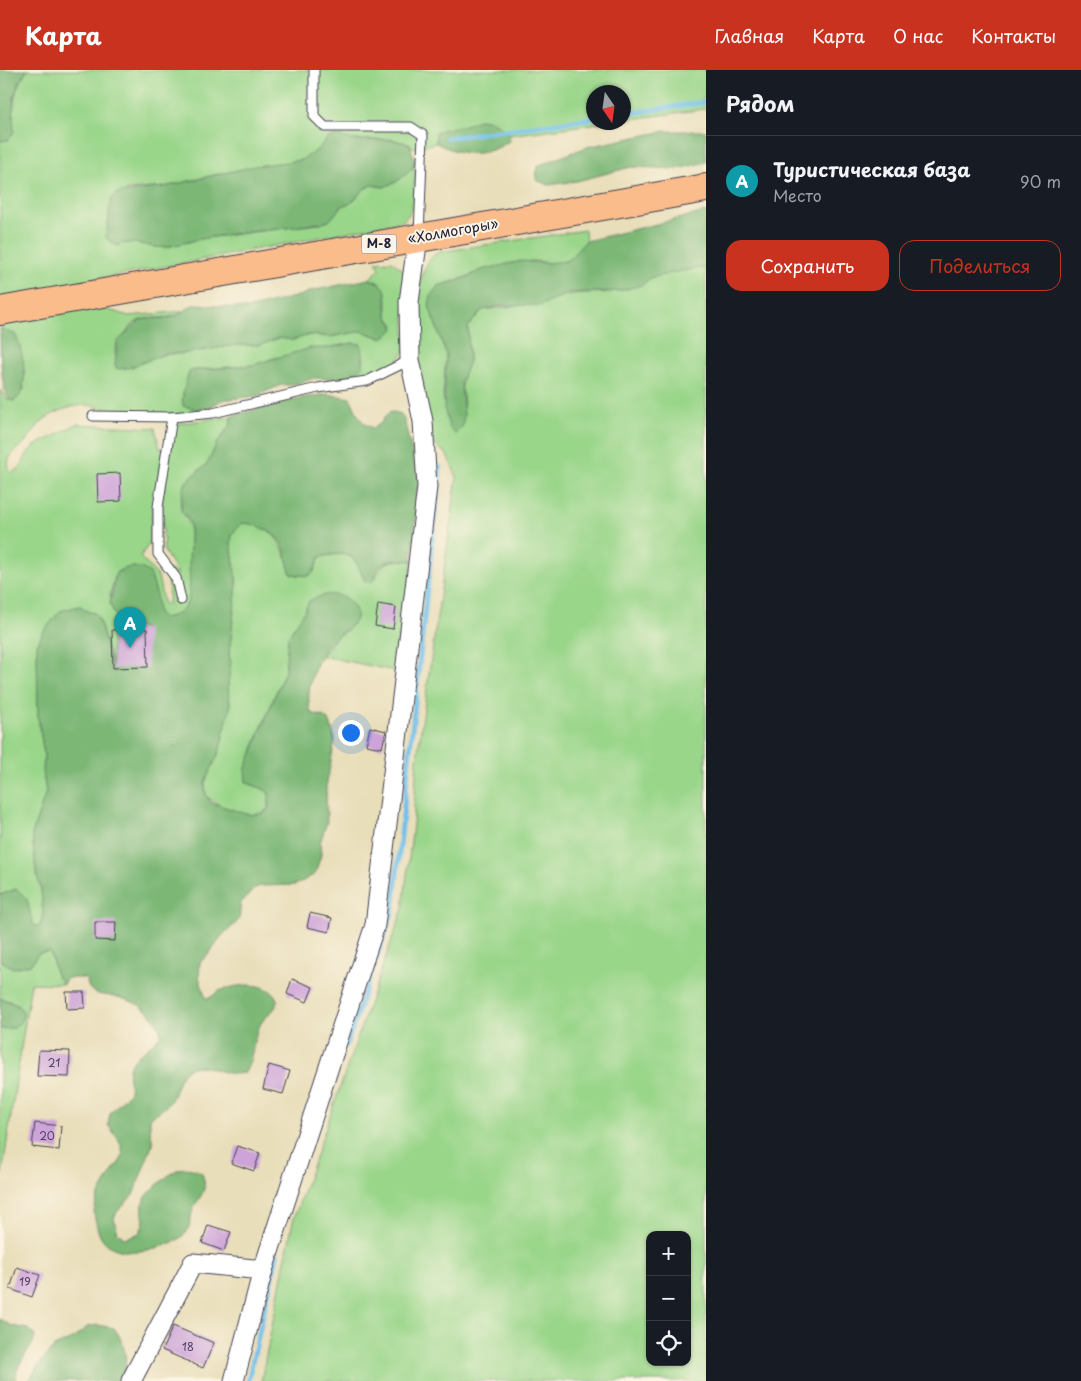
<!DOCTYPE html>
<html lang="ru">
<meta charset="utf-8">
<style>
:root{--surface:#171b24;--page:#242831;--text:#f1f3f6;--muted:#9ea1a6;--line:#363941;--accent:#c8321e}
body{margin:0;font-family:"Playpen Sans",sans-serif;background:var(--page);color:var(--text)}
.controls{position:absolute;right:15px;bottom:15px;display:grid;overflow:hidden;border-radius:10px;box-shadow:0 1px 4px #0004}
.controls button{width:45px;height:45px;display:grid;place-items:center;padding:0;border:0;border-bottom:1px solid var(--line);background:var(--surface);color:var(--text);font:25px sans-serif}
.compass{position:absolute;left:586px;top:15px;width:45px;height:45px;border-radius:50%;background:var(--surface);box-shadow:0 1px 4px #0004;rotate:167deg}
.you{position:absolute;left:350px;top:662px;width:18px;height:18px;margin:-12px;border:4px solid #fff;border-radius:50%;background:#1a73e8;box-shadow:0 0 0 8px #1a73e833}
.badge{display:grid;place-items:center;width:32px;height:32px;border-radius:50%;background:var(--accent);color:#fff;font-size:16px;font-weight:700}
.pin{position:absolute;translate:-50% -41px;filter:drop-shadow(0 1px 2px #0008)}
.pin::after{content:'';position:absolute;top:26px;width:18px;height:15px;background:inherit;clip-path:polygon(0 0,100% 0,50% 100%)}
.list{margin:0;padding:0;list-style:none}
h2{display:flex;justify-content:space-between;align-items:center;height:65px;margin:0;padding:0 20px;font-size:21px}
h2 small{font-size:16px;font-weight:400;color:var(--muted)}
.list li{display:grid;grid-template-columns:32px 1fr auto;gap:15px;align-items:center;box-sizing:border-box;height:90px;padding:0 20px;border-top:1px solid var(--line)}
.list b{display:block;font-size:19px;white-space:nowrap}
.list p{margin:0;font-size:16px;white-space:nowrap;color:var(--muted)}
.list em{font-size:16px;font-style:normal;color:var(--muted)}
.actions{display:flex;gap:10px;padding:15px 20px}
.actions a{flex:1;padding:11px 0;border:1px solid var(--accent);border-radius:15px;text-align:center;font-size:18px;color:var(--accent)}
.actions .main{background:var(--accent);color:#fff}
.icon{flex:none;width:28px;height:28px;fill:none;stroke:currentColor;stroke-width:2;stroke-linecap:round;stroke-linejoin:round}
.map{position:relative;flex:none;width:706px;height:1311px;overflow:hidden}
header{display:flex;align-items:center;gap:30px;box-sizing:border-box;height:70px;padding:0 25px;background:var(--accent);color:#fff}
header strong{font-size:24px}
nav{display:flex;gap:28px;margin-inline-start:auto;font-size:18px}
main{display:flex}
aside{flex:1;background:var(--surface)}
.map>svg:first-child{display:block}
.green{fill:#9ad68a;stroke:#5e7c62;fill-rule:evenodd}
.forest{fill:#7bb776;stroke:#4e6c58}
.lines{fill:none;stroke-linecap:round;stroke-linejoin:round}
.stream{stroke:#71c0ec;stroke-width:5}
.building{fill:#cda3d9}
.service-casing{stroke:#403e4e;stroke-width:11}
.minor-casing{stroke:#403e4e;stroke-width:21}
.trunk-casing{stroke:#403e4e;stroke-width:30}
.service{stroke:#fff;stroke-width:9}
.minor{stroke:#fff;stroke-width:19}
.trunk{stroke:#fabc8b;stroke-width:28}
.labels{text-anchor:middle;stroke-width:4;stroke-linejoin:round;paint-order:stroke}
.number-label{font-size:11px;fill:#4d4262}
.shield{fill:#fcf5e5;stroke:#63616e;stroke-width:1}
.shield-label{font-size:12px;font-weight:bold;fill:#22223b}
.street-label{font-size:14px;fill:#22223b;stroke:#fcf5e5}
</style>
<header>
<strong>Карта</strong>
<nav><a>Главная</a><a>Карта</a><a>О нас</a><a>Контакты</a></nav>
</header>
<main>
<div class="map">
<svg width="706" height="1311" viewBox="0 0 706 1311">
<rect width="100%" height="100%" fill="#fcf5e5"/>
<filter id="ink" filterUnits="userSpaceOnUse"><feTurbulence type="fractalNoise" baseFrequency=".02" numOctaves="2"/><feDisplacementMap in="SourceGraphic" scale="10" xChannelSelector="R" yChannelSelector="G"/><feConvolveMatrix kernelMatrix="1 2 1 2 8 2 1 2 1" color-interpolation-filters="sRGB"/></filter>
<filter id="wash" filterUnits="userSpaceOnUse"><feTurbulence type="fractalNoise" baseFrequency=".0096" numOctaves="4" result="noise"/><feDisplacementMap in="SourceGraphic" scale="20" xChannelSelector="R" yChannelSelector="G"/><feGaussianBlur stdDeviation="1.12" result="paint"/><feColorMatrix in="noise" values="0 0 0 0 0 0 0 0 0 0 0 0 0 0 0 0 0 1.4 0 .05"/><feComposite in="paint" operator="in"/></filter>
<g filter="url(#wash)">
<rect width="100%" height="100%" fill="#e9deba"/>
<g class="green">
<path d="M28,0H706V25L702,30L705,39L624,50V22H594V52L601,53L510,65L496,54L479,49L471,54L436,63V73L412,78L410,74L391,69L354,70L337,66L328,68L316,81L301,90L218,104L164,117L127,120L109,139L110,148L107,158L117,176L126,172H136L156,177H167L206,168L319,154L329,151L342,136L351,133L364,119L372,115L384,117L412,99L415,91C414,108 419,145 400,152L41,220L129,246L184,241C168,252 153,244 138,251C133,253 129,260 124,265C118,271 114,276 115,285L132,297L164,284H182L236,275H259L279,268L293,270L309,265L330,267L362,261L381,268L389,264L394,255L387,246V228L376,211L369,209L380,199L376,192L392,191L405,202V281L395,294L378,302L338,309L353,303L364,291L362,277L353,273L274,288L253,295L194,300C187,310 180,324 183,336L198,339L208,338C184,349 133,342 106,339C100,338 94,335 88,335C74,335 59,340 48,347C38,352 33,364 25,372C15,381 3,388 11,403L19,399L29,381L36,375L77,354L155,358L160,379L164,377L153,438L149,474L140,487L158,506L163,532L168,535L169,517L163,497L178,504L164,481L162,430L176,354L231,346V354L217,373L208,393L191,407L183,420L180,435L190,456L191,513L188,534L179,544L164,548L158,543L152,509L122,499L116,503L110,525L114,544L124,552L147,559L113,598L99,549L95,543L89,542L80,536L60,541L43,562L37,575L38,648L44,684L43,703L46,722L32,764L36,802L41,820L43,845L40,857L33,855L32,849L16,819L0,825V320L7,329L13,331L24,320L20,276L5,260L0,259V71L8,70C17,45 8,23 28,0Z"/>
<path d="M585,160L586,171C581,178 575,187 567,190C556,196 544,191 532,191C499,192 469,207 438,216L429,236L446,284L443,327L449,357L464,334L461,312L469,291L468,257L482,240L550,232C570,219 595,225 617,221C630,218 639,215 649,209C660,203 693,197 706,198V1311H261L293,1151L403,838L413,755L417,688L457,407L446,383L430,372C424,331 399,207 438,182ZM650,1165H687V1292H650Z"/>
<path d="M242,453C276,455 283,475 291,504L307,506L313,503L320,487C339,483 358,481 362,505L376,508C381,489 396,490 412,491L400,602L322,586L337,566L349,559L309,531L301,548L291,561L285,601L253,678L246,712C254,717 263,717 269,723C277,765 208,734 206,724C202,709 211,701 216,689C221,677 222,664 225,652C226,647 229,642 230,637C231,629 227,620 228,611C228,601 232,595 229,585L237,514L231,473L232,463Z"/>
<path d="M44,881L50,882L56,905L63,914L31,913L0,1118V959L14,958L19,934L0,928V890L13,898L31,894L39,883Z"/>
</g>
<g class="forest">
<path d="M0,0H28C10,20 13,38 14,62L8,70L0,71Z"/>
<path d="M479,49C493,49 500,56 510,65L509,71C485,88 462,86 436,73V63C450,55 466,58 479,49Z"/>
<path d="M665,61H706V92L678,99L631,97L577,111L549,115L536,110L537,96L587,77Z"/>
<path d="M337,66C343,67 350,70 356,70C376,71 392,67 410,75L415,91L412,99L398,111L384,117L372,115L364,119L351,133L342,136L329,151L319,153C281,160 244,161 206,168C192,170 179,175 165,177C147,179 135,168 117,176L106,168L111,129L118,123L164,117L255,96L301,90L316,81L328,68Z"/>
<path d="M706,142V198H697L650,208L642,215L619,221L569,223L541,235L500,236L482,240L468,257L469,291L461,312L464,345L462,357L455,364L449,357L444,338L446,284L429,236L431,225L438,216L461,210L481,200L521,191L545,193L567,191L586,171Z"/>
<path d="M369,209C394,217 383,224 387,244C388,250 393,253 394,259L389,264L381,268L362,261L330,267L309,265L293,270L279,268L260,275H236L186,283L164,284L128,298L119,299L115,297L117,272L140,250C152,248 165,250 176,246C185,243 188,235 197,234L247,239L302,225L311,221Z"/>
<path d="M0,259L15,264C23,278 32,325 13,331C0,329 0,275 0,259Z"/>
<path d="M353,273L361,274L363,295L358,301L338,309L314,308L292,315H281L256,326L222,330L208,338L198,339L183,336C181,329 186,307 190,301L253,295L310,278H327Z"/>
<path d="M327,324L350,328C357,340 358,353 373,358L380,354L388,343L394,342L401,344L404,350L419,410L412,491C401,490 386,488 378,499C375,504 376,508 371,513L365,511C352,483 353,480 320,487L313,503L307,506L291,504C287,496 287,486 284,478C277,462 258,454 242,453L232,464L231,473L237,514L229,585L231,592L228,614L230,638L219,683L205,712V721L207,727L212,733L250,745L264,743L269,738V723C263,717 254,717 246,711L245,700L285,601L288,567L304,542L309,531C323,524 339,520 351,533C355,537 357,542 356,548C353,558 344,560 337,566C318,581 303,620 311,643L325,647L330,652L335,670L326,717L327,752L320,773L321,785L315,804L296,815L260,816L255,818L240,834C242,857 231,854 221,867C214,877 210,884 200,892L199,907L206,929C212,928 215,923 219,921C237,914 271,909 278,932C274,943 263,947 259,957C252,971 254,988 245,1002C226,1010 206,989 188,999C177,1005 177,1021 171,1030C167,1038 157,1042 150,1048V1060L153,1073L133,1125L117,1142L114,1148L118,1163L124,1168L138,1164C148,1150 141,1148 143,1134C144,1124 171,1102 179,1099C187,1097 195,1099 202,1103C208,1120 202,1123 194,1137C189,1147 192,1157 184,1165C177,1172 165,1175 156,1178C133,1184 104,1185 97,1157C96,1152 94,1146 94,1142C96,1123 112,1103 122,1088C125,1075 115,1065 108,1055L110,1043L130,1022C131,1015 127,1006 129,999C130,988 154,975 161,964C155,940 135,930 111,926C104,925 94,925 89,918C87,915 88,911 85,908H67L63,914L56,905L50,882L39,883L31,894L13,898L0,890V825L17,819L27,829L33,855L40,857L43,845L41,820L36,802L32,764L46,722L43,703L44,684L38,648L37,575L43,562L60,541L80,536L89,542L95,543L99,549L112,596V560L144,559L136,553L124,552L114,544L110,533L116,503C128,495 138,495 150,503L156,522L158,543L164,548C194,544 190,520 189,496C189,483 191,470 190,456L189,450L181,441L183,420L186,412L208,393L217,373L231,354V346L295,329Z"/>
<path d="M0,928C14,934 36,939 14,958L0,959Z"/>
<path d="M0,1249L12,1256L28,1259L35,1266C32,1282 13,1295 16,1311H0Z"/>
<path d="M97,1255L114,1258C125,1273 130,1294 121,1311H29L37,1297L54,1277L74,1268L87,1257Z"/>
</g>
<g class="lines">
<g class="stream">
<path d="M624,44L706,32"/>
<path d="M447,68L594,48"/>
<path d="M346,975L393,840L440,397"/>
<path d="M248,1311L277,1185"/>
</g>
</g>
<g id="blocks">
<g class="building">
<path d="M120,403L121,431L98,432L97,404Z"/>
<path d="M378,534L396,537L393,559L375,556Z"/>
<path d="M147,559L148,597L113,598L112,560Z"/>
<path d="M370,657L386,661L382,678L366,675Z"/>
<path d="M310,843L332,848L329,862L307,857Z"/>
<path d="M95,852H116L115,871L95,870Z"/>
<path d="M292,909L313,917L307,932L287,924Z"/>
<path d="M66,922H84L85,938L67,939Z"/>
<path d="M39,980L70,981L69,1007L37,1006Z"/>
<path d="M269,995L290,1001L283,1024L263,1019Z"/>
<path d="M35,1053L61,1056L59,1080L32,1077Z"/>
<path d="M237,1076L260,1083L254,1101L231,1093Z"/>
<path d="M208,1155L231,1162L224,1181L202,1173Z"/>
<path d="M17,1197L40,1205L32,1227L10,1219Z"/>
<path d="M173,1256L214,1273L203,1298L162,1280Z"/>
</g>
</g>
</g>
<g filter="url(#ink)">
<use href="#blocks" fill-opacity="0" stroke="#403e4e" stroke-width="1"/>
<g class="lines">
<g class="service-casing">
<g id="service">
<path d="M314,0V46L325,57H411L423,65L419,165"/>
<path d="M93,346L172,347L213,343L318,318L367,311L410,290"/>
<path d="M172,347L158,437V484L176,508L181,530"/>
</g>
</g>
<g class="minor-casing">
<g id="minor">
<path d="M131,1311L193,1193L263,1200"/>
<path d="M234,1311L263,1200L375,855L427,417L423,351L410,290L409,232L418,167"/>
</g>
</g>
<g class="trunk-casing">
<path id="trunk" d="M0,241L706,118"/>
</g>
<use href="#service" class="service"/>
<use href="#minor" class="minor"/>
<use href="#trunk" class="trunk"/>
</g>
</g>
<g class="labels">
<g class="number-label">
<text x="54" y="997">21</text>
<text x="47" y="1070">20</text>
<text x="25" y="1216">19</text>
<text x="188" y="1281">18</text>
</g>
<rect class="shield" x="361.5" y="164.5" width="35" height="19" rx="4"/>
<g class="shield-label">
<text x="379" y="178">М-8</text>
</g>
<g class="street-label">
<text transform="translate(453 161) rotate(-10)" y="5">«Холмогоры»</text>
</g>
</g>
</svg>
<div class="controls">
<button>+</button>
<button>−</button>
<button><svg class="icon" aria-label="locate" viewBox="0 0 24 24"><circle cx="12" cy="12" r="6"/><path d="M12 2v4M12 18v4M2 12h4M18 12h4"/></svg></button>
</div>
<svg class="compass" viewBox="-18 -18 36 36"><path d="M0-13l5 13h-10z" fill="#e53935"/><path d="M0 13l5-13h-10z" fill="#9ea1a6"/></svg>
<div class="you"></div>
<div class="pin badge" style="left:130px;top:578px;background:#0f9aa8">A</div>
</div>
<aside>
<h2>Рядом<small></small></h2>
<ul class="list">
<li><span class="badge" style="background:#0f9aa8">A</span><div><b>Туристическая база</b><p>Место</p></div><em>90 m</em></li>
</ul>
<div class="actions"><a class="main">Сохранить</a><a>Поделиться</a></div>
</aside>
</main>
